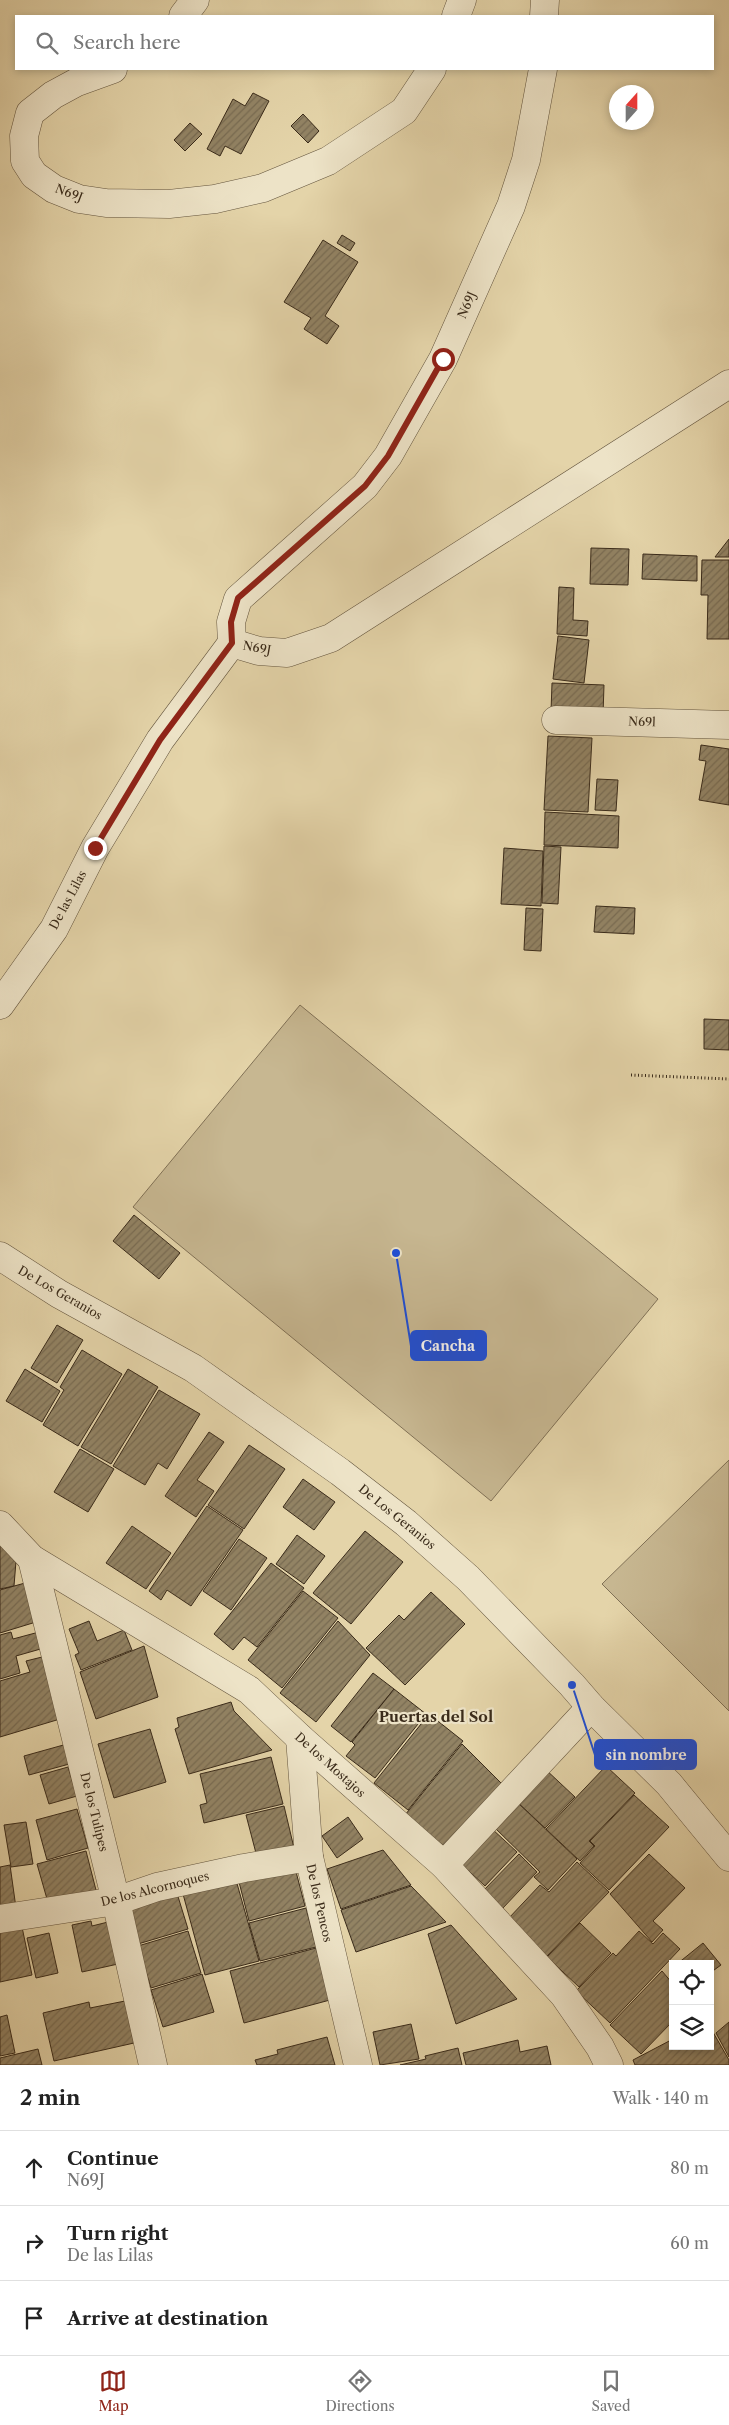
<!DOCTYPE html>
<meta charset="utf-8">
<style>
:root{--surface:#fff;--page:#f6f6f6;--text:#222;--muted:#767676;--line:#e0e0e0;--accent:#8f2418}
body{margin:0;font-family:"Libre Caslon Text",serif;background:var(--page);color:var(--text)}
.controls{position:absolute;right:15px;bottom:15px;display:grid;overflow:hidden;border-radius:0px;box-shadow:0 2px 8px #0003}
.controls button{width:45px;height:45px;display:grid;place-items:center;padding:0;border:0;border-bottom:1px solid var(--line);background:var(--surface);color:var(--text);font:25px sans-serif}
.compass{position:absolute;left:609px;top:85px;width:45px;height:45px;border-radius:50%;background:var(--surface);box-shadow:0 2px 8px #0003;rotate:21deg}
.stop{position:absolute;width:15px;height:15px;margin:-11px;border:4px solid #8f2418;border-radius:50%;background:#fff}
.stop.end{background:#8f2418;border-color:#fff;box-shadow:0 1px 5px #0008}
.list{margin:0;padding:0;list-style:none}
h2{display:flex;justify-content:space-between;align-items:center;height:65px;margin:0;padding:0 20px;font-size:21px}
h2 small{font-size:16px;font-weight:400;color:var(--muted)}
.list li{display:grid;grid-template-columns:32px 1fr auto;gap:15px;align-items:center;box-sizing:border-box;height:75px;padding:0 20px;border-top:1px solid var(--line)}
.list b{display:block;font-size:19px;white-space:nowrap}
.list p{margin:0;font-size:16px;white-space:nowrap;color:var(--muted)}
.list em{font-size:16px;font-style:normal;color:var(--muted)}
.icon{flex:none;width:28px;height:28px;fill:none;stroke:currentColor;stroke-width:2;stroke-linecap:round;stroke-linejoin:round}
.map{position:relative;flex:none;width:729px;height:2065px;overflow:hidden}
.search{position:absolute;background:var(--surface);box-shadow:0 2px 8px #0003;left:15px;right:15px;top:15px;height:55px;display:flex;align-items:center;gap:12px;box-sizing:border-box;padding:0 18px;border-radius:0px;color:var(--muted);font-size:19px}
.sheet{height:290px;background:var(--surface)}
nav{display:flex;justify-content:space-around;align-items:center;box-sizing:border-box;height:70px;border-top:1px solid var(--line);background:var(--surface);font-size:14px;color:var(--muted)}
nav a{display:grid;justify-items:center;gap:2px}
nav .on{color:var(--accent)}
.map>svg:first-child{display:block}
.green{fill:#c7b791;stroke:#807156}
.building{fill:url(#building-hatch);stroke:#3a2b1a}
.lines{fill:none;stroke-linecap:round;stroke-linejoin:round}
.minor-casing{stroke:#64553e;stroke-width:29}
.path{stroke:#3a2b1a;stroke-width:3;stroke-dasharray:1 2.5;stroke-linecap:butt}
.minor{stroke:#ede3c7;stroke-width:28}
.route{stroke:#8f2418;stroke-width:6}
.labels{text-anchor:middle;stroke-width:4.5;stroke-linejoin:round;paint-order:stroke}
.street-label{font-size:12px;fill:#3a2b1a;stroke:#ede3c7}
.quarter-label{font-size:15px;font-weight:bold;fill:#3a2b1a;stroke:#ede3c7}
.leader{fill:none;stroke:#1d4ed8;stroke-width:2}
.callout-dot{fill:#1d4ed8;stroke:#ede3c7;stroke-width:2}
.callout{fill:#1d4ed8;stroke:#1d4ed8;stroke-width:2}
.callout-label{font-size:14px;text-anchor:middle;font-weight:bold;fill:#fff}
</style>
<div class="map">
<svg width="729" height="2065" viewBox="0 0 729 2065">
<defs>
<pattern id="building-hatch" width="6" height="6" patternUnits="userSpaceOnUse" patternTransform="scale(1.25)"><rect width="6" height="6" fill="#928364"/><path d="M-1 1l2-2M0 6l6-6M5 7l2-2" fill="none" stroke="#786b52"/></pattern>
</defs>
<rect width="100%" height="100%" fill="#e4d4a9"/>
<filter id="stains"><feTurbulence type="fractalNoise" baseFrequency=".004" numOctaves="4"/><feColorMatrix values="0 0 0 0 .2 0 0 0 0 .09 0 0 0 0 .02 0 0 0 .5 -.17"/></filter>
<radialGradient id="worn" r=".72"><stop offset=".6" stop-color="#630" stop-opacity="0"/><stop offset="1" stop-color="#630" stop-opacity=".3"/></radialGradient>
<g class="green">
<path d="M300,1005L658,1299L491,1501L133,1207Z"/>
<path d="M729,1460V1711L602,1584Z"/>
</g>
<g class="building">
<path d="M253,93L269,101L241,154L225,146L220,156L207,149L233,99L245,106Z"/>
<path d="M303,114L319,131L308,143L291,126Z"/>
<path d="M190,123L202,134L185,151L174,140Z"/>
<path d="M342,235L355,243L350,251L337,243Z"/>
<path d="M323,240L358,262L325,316L339,326L327,344L304,329L311,318L284,302Z"/>
<path d="M729,539V557H715Z"/>
<path d="M591,548L629,549L628,585L590,584Z"/>
<path d="M643,554L697,556V581L642,579Z"/>
<path d="M702,560H729V639H707L708,595H701Z"/>
<path d="M559,587L574,588L573,620L588,621L587,636L557,634Z"/>
<path d="M558,636L589,640L584,683L553,679Z"/>
<path d="M552,683L604,685L603,715L551,712Z"/>
<path d="M548,736L592,738L588,812L544,810Z"/>
<path d="M701,745L729,749V805L699,800L706,761L699,760Z"/>
<path d="M597,779L618,780L616,811L595,810Z"/>
<path d="M545,812L619,816L618,848L544,845Z"/>
<path d="M544,846L561,847L558,904L542,903Z"/>
<path d="M504,848L543,851L541,906L501,904Z"/>
<path d="M596,906L635,908L634,934L594,932Z"/>
<path d="M526,908L543,909L541,951L524,950Z"/>
<path d="M704,1019L729,1020V1050L704,1049Z"/>
<path d="M134,1215L180,1253L159,1279L113,1241Z"/>
<path d="M57,1325L83,1340L57,1383L31,1368Z"/>
<path d="M82,1350L122,1374L78,1446L43,1425L64,1390L60,1387Z"/>
<path d="M25,1369L60,1391L42,1422L6,1401Z"/>
<path d="M128,1369L158,1387L111,1464L81,1447Z"/>
<path d="M159,1390L200,1414L167,1469L158,1463L145,1485L113,1466Z"/>
<path d="M209,1432L224,1442L197,1480L214,1491L196,1517L165,1496Z"/>
<path d="M249,1445L285,1469L244,1529L208,1505Z"/>
<path d="M80,1449L114,1469L88,1512L54,1492Z"/>
<path d="M303,1479L335,1502L314,1530L283,1507Z"/>
<path d="M207,1506L243,1530L191,1606L167,1590L161,1600L149,1591Z"/>
<path d="M132,1526L171,1553L146,1589L106,1563Z"/>
<path d="M365,1531L403,1562L351,1624L313,1593Z"/>
<path d="M297,1535L325,1556L304,1584L276,1564Z"/>
<path d="M239,1539L267,1558L231,1610L203,1591Z"/>
<path d="M0,1545L16,1561L14,1586L0,1589Z"/>
<path d="M271,1563L304,1588L257,1647L244,1637L233,1650L214,1634Z"/>
<path d="M25,1583L36,1622L0,1633V1590Z"/>
<path d="M303,1591L338,1618L282,1688L248,1660Z"/>
<path d="M431,1592L465,1624L405,1685L366,1648L399,1615L404,1620Z"/>
<path d="M89,1621L97,1641L124,1630L132,1650L81,1670L75,1655L79,1653L69,1629Z"/>
<path d="M338,1621L370,1655L316,1722L280,1693Z"/>
<path d="M11,1632L13,1639L39,1632L44,1648L16,1656L20,1673L0,1679V1635Z"/>
<path d="M144,1646L158,1697L96,1719L80,1672Z"/>
<path d="M42,1657L60,1719L0,1737V1681L30,1672L26,1661Z"/>
<path d="M373,1673L394,1689L351,1742L331,1726Z"/>
<path d="M394,1689L426,1714L375,1778L346,1756L355,1745L352,1742Z"/>
<path d="M231,1702L234,1711L272,1750L189,1774L175,1729L179,1727L177,1718Z"/>
<path d="M429,1714L463,1741L408,1810L374,1783Z"/>
<path d="M150,1729L166,1782L114,1798L98,1744Z"/>
<path d="M67,1744L73,1763L29,1775L24,1756Z"/>
<path d="M462,1744L503,1785L450,1851L405,1815Z"/>
<path d="M271,1757L283,1804L204,1823L200,1805L207,1803L200,1774Z"/>
<path d="M606,1766L635,1793L589,1841L594,1846L580,1861L546,1829Z"/>
<path d="M68,1767L77,1796L49,1804L40,1775Z"/>
<path d="M543,1767L575,1797L545,1828L513,1798Z"/>
<path d="M634,1795L669,1827L609,1890L580,1863L595,1846L590,1841Z"/>
<path d="M518,1803L577,1859L548,1890L534,1877L540,1872L495,1828Z"/>
<path d="M284,1806L294,1848L257,1857L246,1815Z"/>
<path d="M77,1809L88,1848L47,1860L36,1820Z"/>
<path d="M348,1817L363,1839L337,1858L322,1836Z"/>
<path d="M26,1822L33,1864L11,1867L4,1825Z"/>
<path d="M491,1828L517,1852L485,1886L458,1861Z"/>
<path d="M383,1850L411,1885L341,1909L327,1869Z"/>
<path d="M86,1851L97,1894L49,1906L37,1864Z"/>
<path d="M519,1854L537,1872L502,1909L483,1891Z"/>
<path d="M649,1854L685,1888L653,1921L663,1930L652,1942L610,1894Z"/>
<path d="M577,1862L609,1892L547,1956L508,1919L540,1885L549,1892Z"/>
<path d="M10,1865L16,1908L0,1910V1867Z"/>
<path d="M295,1868L305,1906L249,1921L239,1882Z"/>
<path d="M236,1880L259,1961L205,1975L183,1894Z"/>
<path d="M411,1886L446,1922L356,1952L341,1910Z"/>
<path d="M176,1890L188,1929L138,1944L126,1905Z"/>
<path d="M306,1908L316,1947L260,1961L249,1923Z"/>
<path d="M91,1921L92,1926L108,1922L118,1964L82,1972L72,1925Z"/>
<path d="M580,1923L611,1953L579,1987L547,1957Z"/>
<path d="M451,1925L517,1999L456,2024L428,1934Z"/>
<path d="M22,1927L32,1975L0,1982V1932Z"/>
<path d="M188,1931L201,1973L151,1988L138,1946Z"/>
<path d="M639,1931L653,1944L663,1933L680,1949L610,2023L576,1991L613,1953L616,1956Z"/>
<path d="M49,1933L58,1973L36,1978L27,1938Z"/>
<path d="M703,1943L721,1965L710,1973V1964H677Z"/>
<path d="M316,1948L330,2000L244,2023L230,1971Z"/>
<path d="M662,1971L673,1984V2021L641,2054L610,2025Z"/>
<path d="M202,1974L214,2012L163,2027L151,1990Z"/>
<path d="M125,2001L134,2043L54,2061L43,2013L89,2002L90,2008Z"/>
<path d="M7,2015L15,2053L0,2056V2017Z"/>
<path d="M729,2022V2057L716,2033Z"/>
<path d="M411,2024L419,2059L380,2065L373,2032Z"/>
<path d="M710,2027L729,2060V2065H635L633,2060L673,2039V2046H710Z"/>
<path d="M327,2037L335,2065H257L255,2060L278,2054L277,2050Z"/>
<path d="M518,2040L520,2052L547,2046L551,2065H466L463,2053Z"/>
<path d="M458,2048L462,2065H400L426,2059L425,2056Z"/>
<path d="M38,2049L42,2065H0V2058Z"/>
</g>
<g class="lines">
<g class="minor-casing">
<g id="minor">
<path d="M183,16L195,0"/>
<path d="M456,16L462,0"/>
<path d="M544,16L545,0"/>
<path d="M113,69L77,82L53,95L30,113L24,136L25,161L34,175L54,189L79,199L106,203L169,204L215,199L263,188L328,161L404,111L432,69"/>
<path d="M543,69L526,160L511,206L443,359L388,456L365,486L238,599L231,622L232,643L259,651L287,653L331,638L729,384"/>
<path d="M556,720L729,725"/>
<path d="M0,1005L54,929L95,848L160,740L232,643"/>
<path d="M0,1256L59,1294L193,1368L340,1472L406,1523L468,1578L572,1685L591,1707L669,1784L729,1857"/>
<path d="M0,1525L32,1559L249,1690L300,1738L444,1865L564,1995L600,2047L609,2065"/>
<path d="M32,1559L116,1901L153,2065"/>
<path d="M300,1738L309,1857L358,2065"/>
<path d="M444,1865L591,1707"/>
<path d="M0,1919L116,1901L157,1887L244,1868L309,1857"/>
</g>
</g>
<path class="path" d="M631,1075L729,1079"/>
<use href="#minor" class="minor"/>
</g>
<g class="lines">
<path class="route" d="M95,848L160,740L232,643L231,622L238,598L365,486L388,456L443,359"/>
</g>
<g class="labels">
<g class="street-label">
<text transform="translate(69 193) rotate(21)" y="4">N69J</text>
<text transform="translate(467 305) rotate(-66)" y="4">N69J</text>
<text transform="translate(257 648) rotate(10)" y="4">N69J</text>
<text transform="translate(642 722) rotate(2)" y="4">N69l</text>
<text transform="translate(68 900) rotate(-62)" y="4">De las Lilas</text>
<text transform="translate(60 1293) rotate(30)" y="4">De Los Geranios</text>
<text transform="translate(397 1517) rotate(39)" y="4">De Los Geranios</text>
<text transform="translate(330 1765) rotate(42)" y="4">De los Mostajos</text>
<text transform="translate(94 1812) rotate(76)" y="4">De los Tulipes</text>
<text transform="translate(155 1889) rotate(-14)" y="4">De los Alcornoques</text>
<text transform="translate(319 1903) rotate(77)" y="4">De los Pencos</text>
</g>
<g class="quarter-label">
<text x="436" y="1722">Puertas del Sol</text>
</g>
</g>
<path class="leader" d="M396 1253L411 1346M572 1685L595 1755"/>
<g class="callout-dot">
<circle cx="396" cy="1253" r="5"/>
<circle cx="572" cy="1685" r="5"/>
</g>
<g class="callout">
<rect x="411" y="1331" width="75" height="29" rx="5"/>
<rect x="595" y="1740" width="101" height="29" rx="5"/>
</g>
<g class="callout-label">
<text x="448" y="1351">Cancha</text>
<text x="646" y="1760">sin nombre</text>
</g>
<rect width="100%" height="100%" filter="url(#stains)"/>
<rect width="100%" height="100%" fill="url(#worn)"/>
</svg>
<div class="controls">
<button><svg class="icon" aria-label="locate" viewBox="0 0 24 24"><circle cx="12" cy="12" r="6"/><path d="M12 2v4M12 18v4M2 12h4M18 12h4"/></svg></button>
<button><svg class="icon" aria-label="layers" viewBox="0 0 24 24"><path d="M12 4l9 5-9 5-9-5zM3 14l9 5 9-5"/></svg></button>
</div>
<svg class="compass" viewBox="-18 -18 36 36"><path d="M0-13l5 13h-10z" fill="#e53935"/><path d="M0 13l5-13h-10z" fill="#767676"/></svg>
<div class="stop" style="left:443px;top:359px"></div>
<div class="stop end" style="left:95px;top:848px"></div>
<div class="search"><svg class="icon" aria-label="search" viewBox="0 0 24 24"><circle cx="10" cy="10" r="6"/><path d="M15 15l6 6"/></svg>Search here</div>
</div>
<section class="sheet">
<h2>2 min<small>Walk · 140 m</small></h2>
<ul class="list">
<li><svg class="icon" aria-label="ahead" viewBox="0 0 24 24"><path d="M12 20V5M6 11l6-6 6 6"/></svg><div><b>Continue</b><p>N69J</p></div><em>80 m</em></li>
<li><svg class="icon" aria-label="right" viewBox="0 0 24 24"><path d="M7 20v-9h11M14 6l5 5-5 5"/></svg><div><b>Turn right</b><p>De las Lilas</p></div><em>60 m</em></li>
<li><svg class="icon" aria-label="arrive" viewBox="0 0 24 24"><path d="M6 21V4h12l-3 4 3 4H6"/></svg><div><b>Arrive at destination</b></div></li>
</ul>
</section>
<nav>
<a class="on"><svg class="icon" aria-label="map" viewBox="0 0 24 24"><path d="M3 6l6-2 6 2 6-2v14l-6 2-6-2-6 2zM9 4v14M15 6v14"/></svg>Map</a>
<a><svg class="icon" aria-label="directions" viewBox="0 0 24 24"><path d="M12 3l9 9-9 9-9-9zM9 14v-3h6M13 9l2 2-2 2"/></svg>Directions</a>
<a><svg class="icon" aria-label="saved" viewBox="0 0 24 24"><path d="M7 4h10v16l-5-4-5 4z"/></svg>Saved</a>
</nav>
